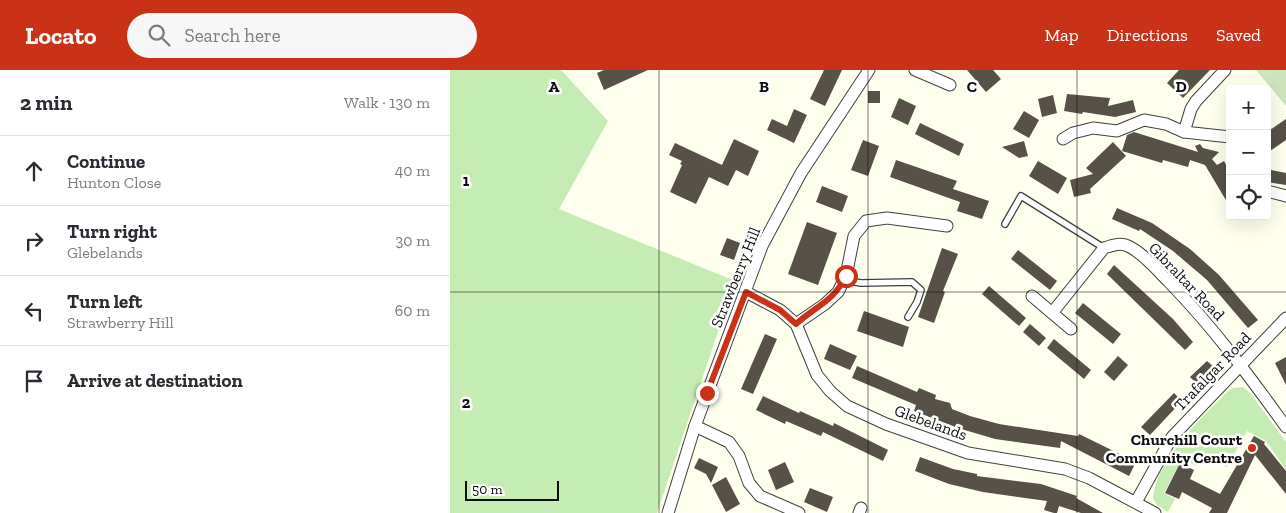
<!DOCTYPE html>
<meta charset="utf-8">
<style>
:root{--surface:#fff;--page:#f7f7f7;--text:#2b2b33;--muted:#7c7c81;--line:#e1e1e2;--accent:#ca3218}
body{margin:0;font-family:"Zilla Slab",serif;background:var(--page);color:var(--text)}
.controls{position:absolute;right:15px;top:15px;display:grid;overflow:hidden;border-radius:5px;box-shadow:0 5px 20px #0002}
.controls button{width:45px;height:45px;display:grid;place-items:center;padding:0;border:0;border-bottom:1px solid var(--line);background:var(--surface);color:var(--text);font:25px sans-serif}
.scale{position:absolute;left:15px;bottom:12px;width:94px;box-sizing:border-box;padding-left:5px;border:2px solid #0d0d0d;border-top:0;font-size:14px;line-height:18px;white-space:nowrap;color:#0d0d0d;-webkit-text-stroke:4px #fff;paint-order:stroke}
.stop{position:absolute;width:15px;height:15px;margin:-11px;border:4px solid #ca3218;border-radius:50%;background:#fff}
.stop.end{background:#ca3218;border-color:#fff;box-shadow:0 1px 5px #0008}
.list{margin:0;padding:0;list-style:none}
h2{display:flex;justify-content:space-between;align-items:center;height:65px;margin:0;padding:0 20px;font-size:21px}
h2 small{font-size:16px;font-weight:400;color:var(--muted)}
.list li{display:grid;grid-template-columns:32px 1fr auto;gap:15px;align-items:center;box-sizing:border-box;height:70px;padding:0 20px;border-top:1px solid var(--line)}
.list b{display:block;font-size:19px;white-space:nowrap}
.list p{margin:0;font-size:16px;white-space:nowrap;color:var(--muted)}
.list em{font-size:16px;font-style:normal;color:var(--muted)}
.icon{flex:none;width:28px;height:28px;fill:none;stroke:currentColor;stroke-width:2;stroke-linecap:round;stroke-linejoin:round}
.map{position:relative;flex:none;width:836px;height:443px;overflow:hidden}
header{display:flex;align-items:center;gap:30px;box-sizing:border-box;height:70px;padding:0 25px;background:var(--accent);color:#fff}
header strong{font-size:24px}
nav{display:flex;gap:28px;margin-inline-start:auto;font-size:18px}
.search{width:350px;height:45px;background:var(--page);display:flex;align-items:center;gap:12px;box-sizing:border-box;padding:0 18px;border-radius:28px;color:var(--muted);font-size:19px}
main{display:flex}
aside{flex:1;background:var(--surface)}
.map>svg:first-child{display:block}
.green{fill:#c5edb3}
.cemetery{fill:#cfe3bc}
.building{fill:#575148}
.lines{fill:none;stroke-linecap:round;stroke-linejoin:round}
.lane-casing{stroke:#404040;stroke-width:8}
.street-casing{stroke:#404040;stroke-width:13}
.lane{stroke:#fff;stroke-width:5.5}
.street{stroke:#fff;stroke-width:11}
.route{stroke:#ca3218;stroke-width:6}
.grid{fill:none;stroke:#0d0d0d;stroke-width:1;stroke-opacity:0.55}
.poi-dot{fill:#ca3218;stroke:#fff;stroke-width:2}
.labels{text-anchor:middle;stroke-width:5;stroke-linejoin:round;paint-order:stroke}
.street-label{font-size:16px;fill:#0d0d0d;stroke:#fff}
.poi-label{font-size:16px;font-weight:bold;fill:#0d0d0d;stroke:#fff;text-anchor:end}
.grid-label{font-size:16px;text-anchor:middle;font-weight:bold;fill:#0d0d0d;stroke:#fff;stroke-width:5;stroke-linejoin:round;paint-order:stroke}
</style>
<header>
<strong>Locato</strong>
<div class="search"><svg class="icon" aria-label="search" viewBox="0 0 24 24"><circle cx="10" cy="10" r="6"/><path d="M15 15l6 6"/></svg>Search here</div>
<nav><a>Map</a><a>Directions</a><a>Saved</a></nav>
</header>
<main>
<aside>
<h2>2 min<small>Walk · 130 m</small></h2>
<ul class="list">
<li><svg class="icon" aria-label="ahead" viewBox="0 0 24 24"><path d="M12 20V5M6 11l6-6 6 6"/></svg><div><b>Continue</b><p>Hunton Close</p></div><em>40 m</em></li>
<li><svg class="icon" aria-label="right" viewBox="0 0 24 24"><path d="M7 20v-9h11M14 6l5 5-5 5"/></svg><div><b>Turn right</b><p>Glebelands</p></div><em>30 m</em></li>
<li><svg class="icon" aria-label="left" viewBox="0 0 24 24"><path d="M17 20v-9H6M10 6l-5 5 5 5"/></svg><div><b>Turn left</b><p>Strawberry Hill</p></div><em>60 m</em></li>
<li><svg class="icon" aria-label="arrive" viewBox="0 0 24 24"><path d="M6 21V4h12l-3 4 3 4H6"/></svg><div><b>Arrive at destination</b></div></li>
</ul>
</aside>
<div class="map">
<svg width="836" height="443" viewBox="0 0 836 443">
<rect width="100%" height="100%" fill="#ffffed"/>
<g class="green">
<path d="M0,0H111L158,51L109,139L285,211L207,443H0Z"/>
<path d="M793,317L801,324L836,372V400L816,371L797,361L777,397L752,387L747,396L732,389L714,423L725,429L718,442L707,435L703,428C706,391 750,349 775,324L782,318Z"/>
</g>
<path class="cemetery" d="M806,0H836V36Z"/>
<g class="building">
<path d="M154,0H198L154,20L147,3Z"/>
<path d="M374,0H392L375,36L360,29Z"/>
<path d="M517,0H543L551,9L536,22Z"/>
<path d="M729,0H760L733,28L717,13Z"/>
<rect x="418" y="21" width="12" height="12"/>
<path d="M617,24L660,28L658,36L683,30L686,42L665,47L633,42L632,44L614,41Z"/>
<path d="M603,25L607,43L592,47L588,29Z"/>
<path d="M449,28L466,36L458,55L441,47Z"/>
<path d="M344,39L357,45L344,73L317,60L322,49L337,56Z"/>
<path d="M574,41L589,50L579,68L563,59Z"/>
<path d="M836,49V70L817,83V62Z"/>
<path d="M470,53L514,74L509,86L465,64Z"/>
<path d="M684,62L748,82L745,76L750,74L753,78L769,82L762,89L767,95L774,91L780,102V137L755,95L740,90L738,97L713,90L712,93L672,81L677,65Z"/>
<path d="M284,69L309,81L298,106L286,100L278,116L259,107L246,134L220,122L232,95L230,94L232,91L219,85L225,73L272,95Z"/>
<path d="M413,70L429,76L418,106L401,100Z"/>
<path d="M574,71L578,86L569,88L552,77Z"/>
<path d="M663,72L676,86L640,119L641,123L624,127L620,110L643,104L636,98Z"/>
<path d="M446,90L507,111L503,119L539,131L532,149L507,141L510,132L440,107Z"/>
<path d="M588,91L617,108L608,124L579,106Z"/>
<path d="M817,99L836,103V115L817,112Z"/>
<path d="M372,116L398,126L392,142L366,132Z"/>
<path d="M667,138L702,153L740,179L769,205L808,250L798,258L757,210L723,181L690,159L689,161L662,149Z"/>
<path d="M357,152L387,163L368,215L338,204Z"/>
<path d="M277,168L290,173L284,190L270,185Z"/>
<path d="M492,178L508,184L493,221L495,222L484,253L468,247Z"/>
<path d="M568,180L607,211L600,220L561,189Z"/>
<path d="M664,195L723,249L743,272L735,280L657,204Z"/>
<path d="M539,216L576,248L569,256L532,224Z"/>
<path d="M633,233L671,264L663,274L625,243Z"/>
<path d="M414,241L459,257L453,277L407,261Z"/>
<path d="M580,254L596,268L589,276L573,262Z"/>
<path d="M315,264L327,269L303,324L291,319Z"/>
<path d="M604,269L641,300L634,309L597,278Z"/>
<path d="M380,274L407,286L400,300L374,289Z"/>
<path d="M668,286L678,295L664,311L654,302Z"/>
<path d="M836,287V315L825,293Z"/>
<path d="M757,291L765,298L748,315L740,307Z"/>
<path d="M407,296L467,322L469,318L486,325L485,329L500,333L502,339L520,346L549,354L628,366L629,364L686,392L679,406L611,371L610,378L545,369L508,358L464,341L466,335L402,308Z"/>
<path d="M724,323L732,331L700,365L691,357Z"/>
<path d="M313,326L349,343L350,341L383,356L384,353L438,380L433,391L373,362L371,366L336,351L335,354L306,340Z"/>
<path d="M804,366L815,372L814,374L836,401V424L805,385L777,443H759L762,438L732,422L729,429L715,423L730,393L744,400L740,409L770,424Z"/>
<path d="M470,387L503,399L527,404V406L591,414L627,426L626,428L653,443H631L609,436L607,443H604L594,440L597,431L533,422L499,414L465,401Z"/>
<path d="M249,388L268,397L261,413L256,404L244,398Z"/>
<path d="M335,392L344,412L326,420L318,400Z"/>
<path d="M276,407L290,434L276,442L262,415Z"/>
<path d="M360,418L383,427L377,442L354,432Z"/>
</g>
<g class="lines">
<g class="lane-casing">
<g id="lane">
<path d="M555,154L571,126L654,178"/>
<path d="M394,210L411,213L462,212L471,220L467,232L458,247"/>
</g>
</g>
<g class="street-casing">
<g id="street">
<path d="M465,0L500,15"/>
<path d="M734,62L741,39L746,31L775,0"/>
<path d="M613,69L623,63L643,58L667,61L694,50L716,54L734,62L780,67"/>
<path d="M817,121L836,126"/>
<path d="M296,222L330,240L346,254L367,305L380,321L397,336L436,354L518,383L615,399L639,408L705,443"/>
<path d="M582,226L621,259"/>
<path d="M602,243L654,178C663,175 671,172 680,177C695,185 707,200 719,212C763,257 800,307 836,357"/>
<path d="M346,254L375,234L388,222L396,206L404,166L416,151L437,148L497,156"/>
<path d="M245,356L279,372L289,386L299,413L310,426L349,443"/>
<path d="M686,432L722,367L836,248"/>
<path d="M218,443L245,356L312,176L351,103L419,0"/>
<path d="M409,443L411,438"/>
</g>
</g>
<use href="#lane" class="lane"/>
<use href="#street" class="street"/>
</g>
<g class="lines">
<path class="route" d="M257,323L296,222L330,240L346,254C367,235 383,232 396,206"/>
</g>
<path class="grid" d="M209,0V443M418,0V443M627,0V443M0,222H836"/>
<circle class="poi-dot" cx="802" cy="378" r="5"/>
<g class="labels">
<g class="street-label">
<text transform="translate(285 207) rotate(-68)" y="6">Strawberry Hill</text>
<text transform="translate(737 211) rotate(46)" y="6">Gibraltar Road</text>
<text transform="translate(762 301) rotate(-46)" y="6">Trafalgar Road</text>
<text transform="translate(481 352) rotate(20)" y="6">Glebelands</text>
</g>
<g class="poi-label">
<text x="792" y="375">Churchill Court<tspan x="792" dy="18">Community Centre</tspan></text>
</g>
</g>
<g class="grid-label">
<text x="104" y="22">A</text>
<text x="314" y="22">B</text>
<text x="522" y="22">C</text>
<text x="731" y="22">D</text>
<text x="16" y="116">1</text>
<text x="16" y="338">2</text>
</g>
</svg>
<div class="controls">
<button>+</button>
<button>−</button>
<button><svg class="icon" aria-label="locate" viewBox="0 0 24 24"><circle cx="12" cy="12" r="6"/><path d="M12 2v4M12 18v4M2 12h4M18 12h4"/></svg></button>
</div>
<div class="scale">50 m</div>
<div class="stop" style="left:396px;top:206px"></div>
<div class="stop end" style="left:257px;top:323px"></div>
</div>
</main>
